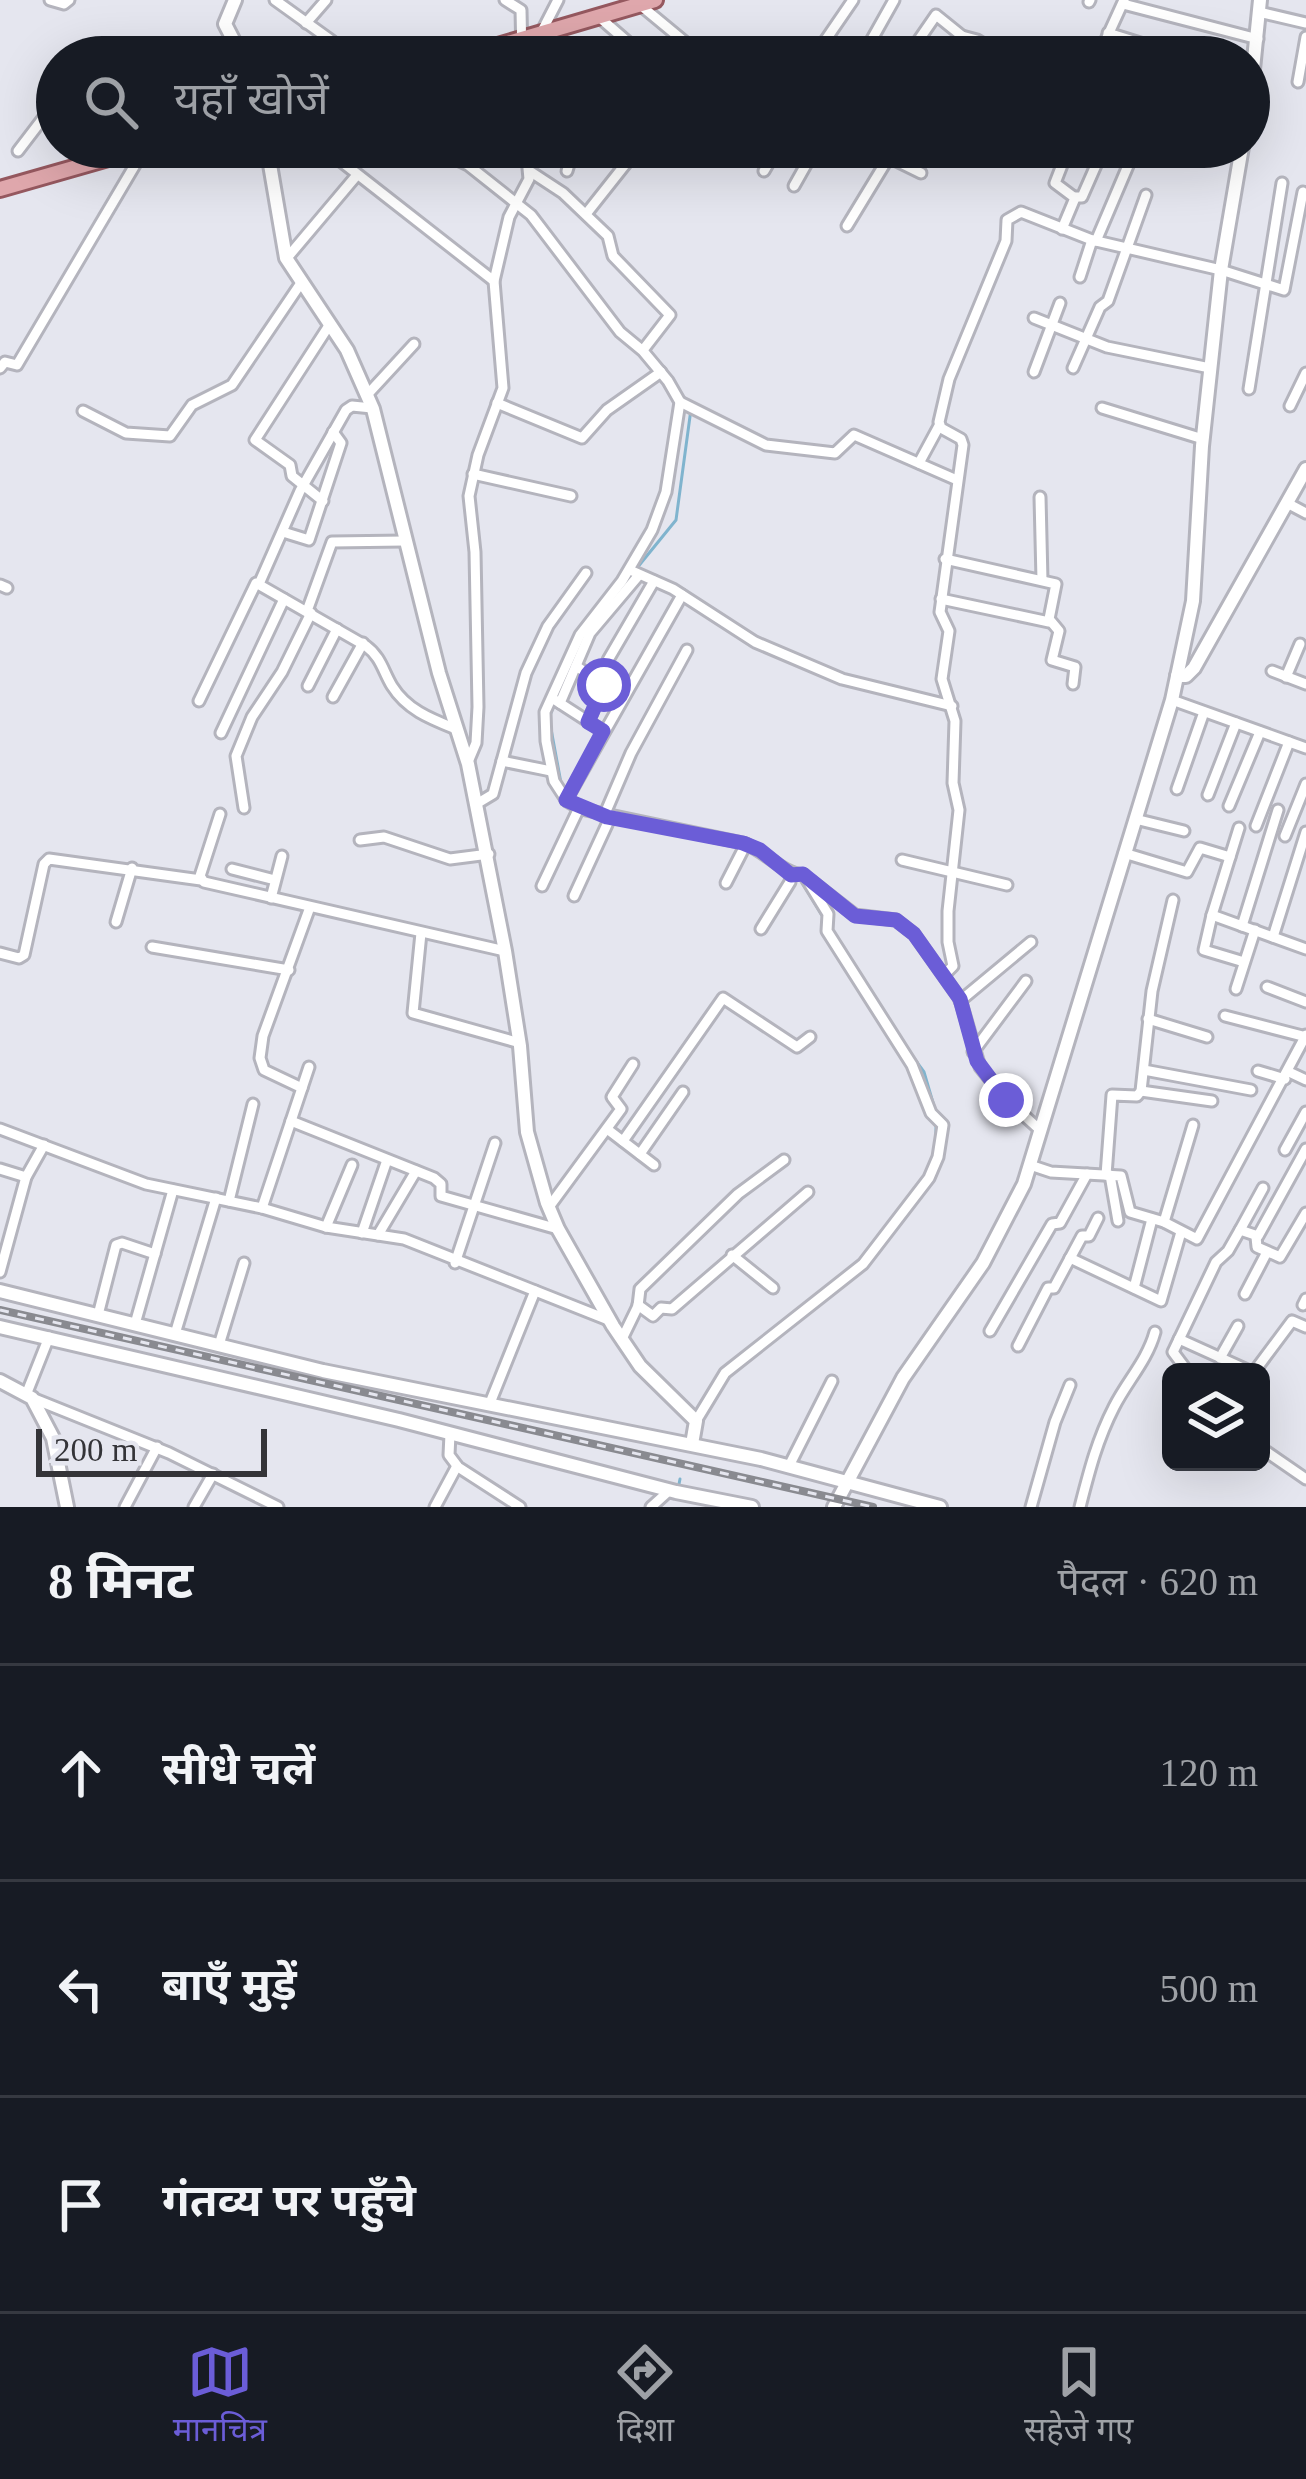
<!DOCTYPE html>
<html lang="hi">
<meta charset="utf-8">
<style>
:root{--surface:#171b24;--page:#242831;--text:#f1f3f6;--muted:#9ea1a6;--line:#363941;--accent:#6b5dd7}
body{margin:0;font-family:"Times New Roman","Noto Sans Devanagari",serif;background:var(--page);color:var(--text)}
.controls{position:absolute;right:36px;bottom:36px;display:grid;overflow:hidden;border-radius:18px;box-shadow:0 12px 48px #0002}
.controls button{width:108px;height:108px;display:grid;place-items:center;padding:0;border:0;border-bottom:3px solid var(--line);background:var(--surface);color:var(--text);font:60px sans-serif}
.scale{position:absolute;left:36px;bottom:30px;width:231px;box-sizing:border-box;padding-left:12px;border:6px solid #343438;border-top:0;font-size:33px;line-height:42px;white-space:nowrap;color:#343438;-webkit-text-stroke:9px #e5e6ef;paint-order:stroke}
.stop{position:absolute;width:36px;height:36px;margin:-27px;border:9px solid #6b5dd7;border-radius:50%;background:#fff}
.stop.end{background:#6b5dd7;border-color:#fff;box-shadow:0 3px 12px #0008}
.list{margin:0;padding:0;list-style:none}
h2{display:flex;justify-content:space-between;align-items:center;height:156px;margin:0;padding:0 48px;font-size:51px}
h2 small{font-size:39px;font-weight:400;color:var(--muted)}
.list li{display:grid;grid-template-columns:78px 1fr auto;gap:36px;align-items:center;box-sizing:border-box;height:216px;padding:0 48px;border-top:3px solid var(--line)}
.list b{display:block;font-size:45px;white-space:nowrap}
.list em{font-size:39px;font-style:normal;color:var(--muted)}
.icon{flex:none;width:66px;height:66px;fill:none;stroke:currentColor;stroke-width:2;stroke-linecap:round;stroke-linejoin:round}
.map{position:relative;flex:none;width:1306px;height:1507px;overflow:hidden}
.search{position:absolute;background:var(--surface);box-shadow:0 12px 48px #0002;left:36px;right:36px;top:36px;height:132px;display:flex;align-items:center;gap:30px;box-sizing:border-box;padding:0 42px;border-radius:66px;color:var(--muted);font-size:45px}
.sheet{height:804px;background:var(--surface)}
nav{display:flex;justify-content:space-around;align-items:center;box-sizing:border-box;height:168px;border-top:3px solid var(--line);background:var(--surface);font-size:33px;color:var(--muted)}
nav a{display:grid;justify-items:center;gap:6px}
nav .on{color:var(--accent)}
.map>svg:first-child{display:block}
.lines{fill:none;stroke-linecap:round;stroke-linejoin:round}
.stream{stroke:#80b4ce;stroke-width:3}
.street-casing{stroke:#b4b4bd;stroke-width:15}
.secondary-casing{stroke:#b4b4bd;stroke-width:18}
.primary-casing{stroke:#95585f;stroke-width:20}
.street{stroke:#fff;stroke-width:9}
.secondary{stroke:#fff;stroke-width:12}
.primary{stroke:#dfa7ac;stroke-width:14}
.rail-casing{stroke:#898a90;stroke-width:8}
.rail{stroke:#e5e6ef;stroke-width:3;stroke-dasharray:9;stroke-linecap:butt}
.route{stroke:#6b5dd7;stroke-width:15}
</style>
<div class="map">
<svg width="1306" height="1507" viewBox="0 0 1306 1507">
<rect width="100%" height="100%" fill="#e5e6ef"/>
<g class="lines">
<g class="stream">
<path d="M444,147L455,154"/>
<path d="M649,351L669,376"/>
<path d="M628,579L676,520L691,409"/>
<path d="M554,705L549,718L561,783"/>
<path d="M773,856L790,867"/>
<path d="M800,879L823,917"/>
<path d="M880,1006L891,1023"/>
<path d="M905,1046L924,1072L936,1113"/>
<path d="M936,1143V1123"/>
<path d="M858,1262L911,1194"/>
<path d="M697,1411L713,1384"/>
<path d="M679,1484L680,1479"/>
</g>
<g class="street-casing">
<g id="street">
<path d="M50,0L64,4L69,0"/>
<path d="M275,0L332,41L342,57"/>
<path d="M505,0L521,10L522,57"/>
<path d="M1089,2L1090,0"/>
<path d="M639,4L703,57"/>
<path d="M1123,4L1258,39"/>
<path d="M1259,12L1306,23"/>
<path d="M599,17L645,57"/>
<path d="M306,23L326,0"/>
<path d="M541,33L558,0"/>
<path d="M1108,33L1185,57"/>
<path d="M962,36L977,40L1005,57"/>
<path d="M97,57L112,50L122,57"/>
<path d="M814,57L853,0"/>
<path d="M862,57L894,0"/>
<path d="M907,57L936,15L962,36L950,57"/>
<path d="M1098,57L1124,0"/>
<path d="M1298,82L1306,37"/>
<path d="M335,147L333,155L494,281"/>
<path d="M430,147L468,165L531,215L620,332L643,351L668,381L680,402L666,492L652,530L622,581L580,635L545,712L546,741L554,781L567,801L581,809L743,843C766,851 782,874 804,875L828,914L827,931L912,1065L931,1113L943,1125L938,1157L929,1178L863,1264L725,1373L696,1421"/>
<path d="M868,147L921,173"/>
<path d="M18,151L57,100"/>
<path d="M567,171L574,147"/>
<path d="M764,171L778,147"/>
<path d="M531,172L563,193L608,236L613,256L670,315L643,350"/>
<path d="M794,186L816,147"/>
<path d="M1075,197H1082L1104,147"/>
<path d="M586,214L639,147"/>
<path d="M847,226L895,147"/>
<path d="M1062,229L1075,198L1055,183L1069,147"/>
<path d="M1096,241L1136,147"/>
<path d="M287,258L357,175"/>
<path d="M1080,277L1092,240"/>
<path d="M1034,318L1107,347L1210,368"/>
<path d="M0,368L5,362L17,365L145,148"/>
<path d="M1073,368L1100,307L1108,301L1146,195"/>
<path d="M1034,372L1060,303"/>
<path d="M1249,389L1282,183"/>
<path d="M367,395L414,344"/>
<path d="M680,402L766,445L835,453L854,435L957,480"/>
<path d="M497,403L582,438L607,410L661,372"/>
<path d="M1290,406L1306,373"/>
<path d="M1102,408L1203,439"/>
<path d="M83,411L126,433L170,436L192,405L232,385L301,283"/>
<path d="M919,463L939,426"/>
<path d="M473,474L571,496"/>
<path d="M1040,497L1042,580"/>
<path d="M323,501L292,476L290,465L255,440L330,324"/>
<path d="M1287,503L1306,513"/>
<path d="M283,532L309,540L341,443L333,432"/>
<path d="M945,559L1056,584L1049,619L1059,631L1052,660L1075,667L1073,684"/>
<path d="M630,570L673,589L755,642L842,679L952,706"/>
<path d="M259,584L300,491L346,410L352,406L372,408"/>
<path d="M0,585L7,588"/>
<path d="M941,599L1049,622"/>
<path d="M307,611L332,542L404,541"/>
<path d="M608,660L654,581"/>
<path d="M576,666L604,685L588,722"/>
<path d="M1272,671L1306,684"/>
<path d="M1286,677L1300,644"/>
<path d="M308,686L337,629"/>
<path d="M333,697L363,643"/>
<path d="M555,700L603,731"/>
<path d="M1172,700L1306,748"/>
<path d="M199,701L256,583L366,646C381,657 383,671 392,686C407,710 431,719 456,729"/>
<path d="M560,703L590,633L639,575"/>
<path d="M221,733L284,599"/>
<path d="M502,761L551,771"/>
<path d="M468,762L476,743L478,707L475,552L469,496L478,455L503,388L494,281L509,217L529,179L526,147"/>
<path d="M1177,789L1204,712"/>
<path d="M1208,795L1236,723"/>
<path d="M566,800L682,595"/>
<path d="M478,803L493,794L526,673L548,626L586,573"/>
<path d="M1229,806L1260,732"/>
<path d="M244,808L236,756L252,717L282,672L311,613"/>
<path d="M220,814L200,876L204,882L505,951"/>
<path d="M604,816L631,753L687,650"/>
<path d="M1135,819L1184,831"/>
<path d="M1256,826L1289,742"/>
<path d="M1239,828L1212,915L1306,949"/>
<path d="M1285,836L1306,784"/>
<path d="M360,840L384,837L450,859L489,854"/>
<path d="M1124,853L1187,872L1200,848L1230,857"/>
<path d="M902,860L1007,885"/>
<path d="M232,869L275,880"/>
<path d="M811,881L855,915L896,920L914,934L960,999L980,1067L1007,1100L1040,1130"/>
<path d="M726,883L746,844"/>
<path d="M542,886L579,808"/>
<path d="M574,896L610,818"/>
<path d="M271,898L282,856"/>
<path d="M1212,915L1204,950L1244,962"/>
<path d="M116,922L132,868"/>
<path d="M1242,926L1278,810"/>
<path d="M761,929L790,882L791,875"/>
<path d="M421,933L413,1013L520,1043"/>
<path d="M1273,937L1306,832"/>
<path d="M152,947L289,970"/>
<path d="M0,953L19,958L24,955L44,864L49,859L201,880"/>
<path d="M944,975L953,966L948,942V911L959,810L953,783L955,721L942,679L949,631L940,612L963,445L961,439L941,428L939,422L949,379L1006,241L1007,220L1021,212L1092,240L1221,270L1284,290L1303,192"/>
<path d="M1267,987L1306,1002"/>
<path d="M1236,989L1255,930"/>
<path d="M960,1001L1031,942"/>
<path d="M1225,1016L1306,1037"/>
<path d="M1148,1019L1207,1037"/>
<path d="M973,1052L1026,981"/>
<path d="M1144,1070L1251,1090"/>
<path d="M1258,1071L1285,1079"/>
<path d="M1289,1072L1306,1080"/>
<path d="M302,1088L264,1070L260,1058L263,1036L310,907"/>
<path d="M1141,1091L1212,1101"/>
<path d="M291,1121L434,1178L441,1184V1196L558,1229"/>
<path d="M0,1129L146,1184L262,1208L326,1227L404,1239L611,1321"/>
<path d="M607,1129L654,1165"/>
<path d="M623,1141L723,998L797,1047L810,1037"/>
<path d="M1285,1150L1306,1112"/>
<path d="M640,1154L683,1092"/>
<path d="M1030,1165L1051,1172L1121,1176L1130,1212L1164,1222L1197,1239L1306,1035"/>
<path d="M0,1169L26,1177"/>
<path d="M1106,1175L1112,1095L1137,1096L1141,1091L1152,991L1173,900"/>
<path d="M1110,1175L1118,1221"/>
<path d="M229,1201L253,1104"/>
<path d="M549,1207L621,1109L612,1097L633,1064"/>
<path d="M262,1208L309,1067"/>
<path d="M1164,1222L1193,1125"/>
<path d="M326,1227L352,1165"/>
<path d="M1240,1230L1263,1188"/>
<path d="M362,1233L387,1160"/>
<path d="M378,1235L416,1171"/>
<path d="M1256,1237L1257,1247L1280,1257L1306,1213"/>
<path d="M732,1255L773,1288"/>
<path d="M1070,1258L1161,1301L1181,1232"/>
<path d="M455,1263L495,1143"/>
<path d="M0,1272L26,1177L44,1145"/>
<path d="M1134,1288L1152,1219"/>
<path d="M1245,1294L1267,1252"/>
<path d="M638,1305L653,1316L661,1308L672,1309L808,1192"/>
<path d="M1303,1305L1306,1299"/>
<path d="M98,1315L116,1245L122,1243L155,1254"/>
<path d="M135,1324L173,1190"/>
<path d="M990,1331L1052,1224L1060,1223L1087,1174"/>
<path d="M175,1334L216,1198"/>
<path d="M622,1339L638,1306L640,1289L738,1194L784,1160"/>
<path d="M1179,1339L1252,1372"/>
<path d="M219,1345L244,1263"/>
<path d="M1018,1346L1048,1288H1054L1082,1236H1089L1098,1218"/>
<path d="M1220,1358L1238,1326"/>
<path d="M1188,1372L1173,1352L1216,1262L1228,1251L1240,1230L1258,1236L1306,1149"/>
<path d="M1254,1372L1292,1321L1306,1327"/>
<path d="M26,1395L49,1337"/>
<path d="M32,1398L169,1453L278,1507"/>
<path d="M490,1403L535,1291"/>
<path d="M450,1434L449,1455L458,1467L520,1507"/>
<path d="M1261,1448L1306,1479"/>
<path d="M789,1466L832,1381"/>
<path d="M125,1507L157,1447"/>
<path d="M194,1507L213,1474"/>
<path d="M435,1507L457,1466"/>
<path d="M651,1507L670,1490"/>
<path d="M1031,1507L1055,1422L1070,1385"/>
<path d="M1080,1507C1089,1472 1097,1440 1114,1407C1127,1381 1147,1361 1155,1332"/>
</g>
</g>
<g class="secondary-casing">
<g id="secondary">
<path d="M235,0L225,24L242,57"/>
<path d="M1249,109L1260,0"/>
<path d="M267,147L286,258L347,350L373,409L439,673L468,764L505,951L520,1046L527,1132L547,1203L558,1229L613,1326L640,1366L696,1421L692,1444"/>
<path d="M1177,676H1186L1194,668L1306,469"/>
<path d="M0,1291L323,1371L761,1459L940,1507"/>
<path d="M0,1327L399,1420L676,1492L752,1507"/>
<path d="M0,1381L32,1398L53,1438L67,1507"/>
<path d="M834,1507L903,1378L983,1263L1024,1184L1172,700L1193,601L1202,446L1221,270L1242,147"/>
</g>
</g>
<g class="primary-casing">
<g id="primary">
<path d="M460,57L655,0"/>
<path d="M0,189L147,147"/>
</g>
</g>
<use href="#street" class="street"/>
<use href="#secondary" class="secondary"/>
<use href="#primary" class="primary"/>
<g class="rail-casing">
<path id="rail" d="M0,1310L873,1507"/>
</g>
<use href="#rail" class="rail"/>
</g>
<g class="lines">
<path class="route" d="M604,685L588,722L603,731L566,800L607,817L743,843L760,850L791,875L803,874L855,916L896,920L914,934L960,999L977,1061L1006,1100"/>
</g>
</svg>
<div class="controls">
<button><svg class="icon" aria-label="layers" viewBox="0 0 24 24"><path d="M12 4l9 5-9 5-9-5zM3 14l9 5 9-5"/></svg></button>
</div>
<div class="scale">200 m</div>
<div class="stop" style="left:604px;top:685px"></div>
<div class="stop end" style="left:1006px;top:1100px"></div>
<div class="search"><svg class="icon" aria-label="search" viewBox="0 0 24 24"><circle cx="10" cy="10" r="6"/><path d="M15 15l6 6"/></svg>यहाँ खोजें</div>
</div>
<section class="sheet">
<h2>8 मिनट<small>पैदल · 620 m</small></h2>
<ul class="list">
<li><svg class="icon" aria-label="ahead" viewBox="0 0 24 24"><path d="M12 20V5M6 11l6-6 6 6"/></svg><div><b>सीधे चलें</b></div><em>120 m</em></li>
<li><svg class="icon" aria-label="left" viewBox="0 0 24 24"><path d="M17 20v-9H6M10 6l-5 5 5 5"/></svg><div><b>बाएँ मुड़ें</b></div><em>500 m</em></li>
<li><svg class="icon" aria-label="arrive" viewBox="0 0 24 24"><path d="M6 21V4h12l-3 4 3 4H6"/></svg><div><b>गंतव्य पर पहुँचे</b></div></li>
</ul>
</section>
<nav>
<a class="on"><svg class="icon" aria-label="map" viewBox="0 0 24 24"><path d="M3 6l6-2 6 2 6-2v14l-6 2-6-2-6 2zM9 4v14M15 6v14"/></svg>मानचित्र</a>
<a><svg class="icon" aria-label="directions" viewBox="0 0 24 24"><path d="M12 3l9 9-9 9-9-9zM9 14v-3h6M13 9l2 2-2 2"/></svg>दिशा</a>
<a><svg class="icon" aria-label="saved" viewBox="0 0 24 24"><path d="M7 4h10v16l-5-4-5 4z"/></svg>सहेजे गए</a>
</nav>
